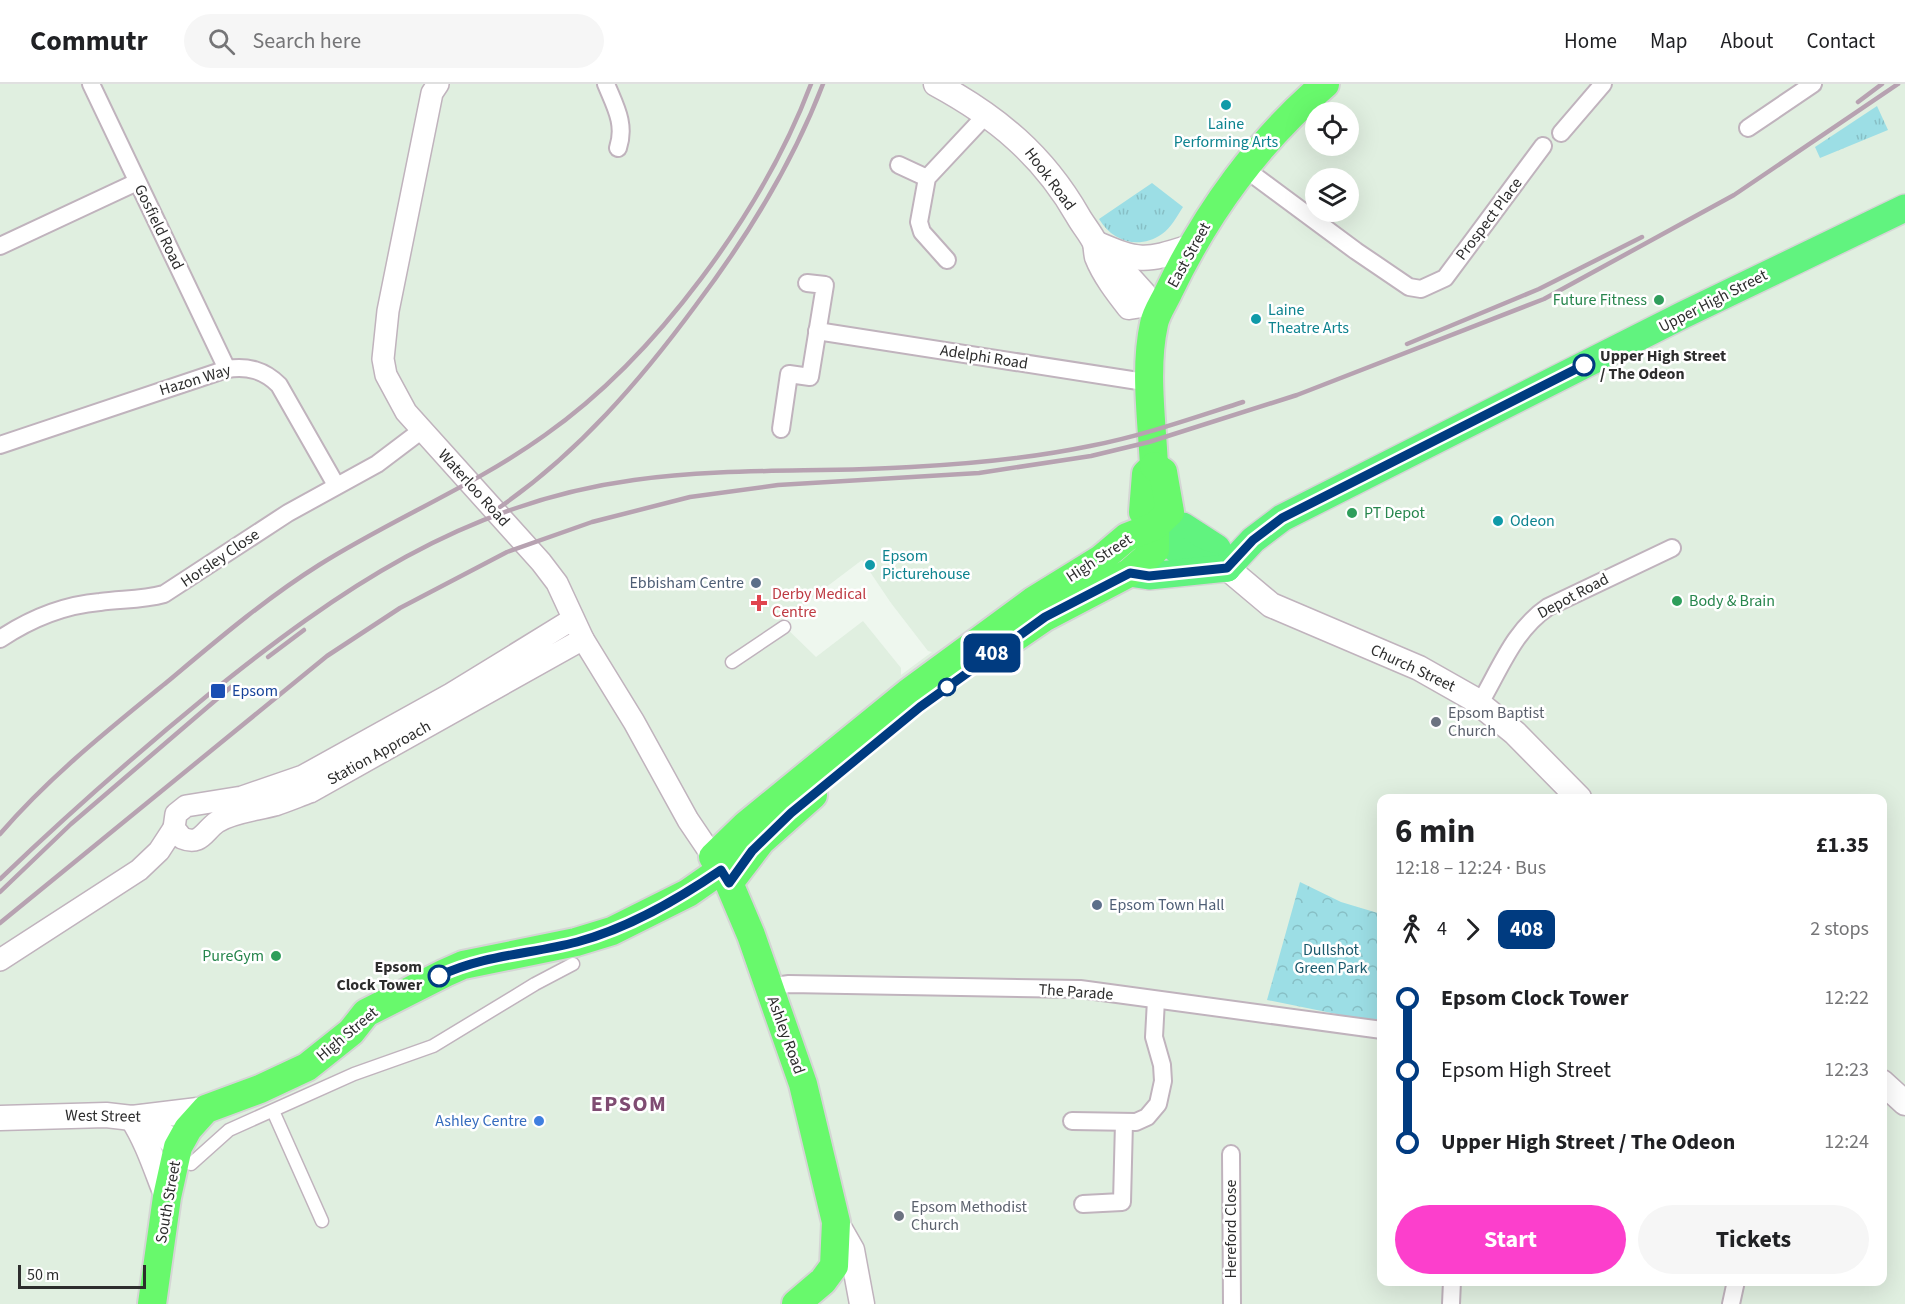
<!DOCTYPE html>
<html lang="en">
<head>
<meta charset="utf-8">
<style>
  :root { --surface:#fff; --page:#f6f6f6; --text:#202124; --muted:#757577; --line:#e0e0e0; --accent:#fc3fcc }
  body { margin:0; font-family:"Source Sans 3",sans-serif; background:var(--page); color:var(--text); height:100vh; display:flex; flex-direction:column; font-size:22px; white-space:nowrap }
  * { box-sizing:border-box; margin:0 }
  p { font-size:20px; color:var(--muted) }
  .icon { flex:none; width:33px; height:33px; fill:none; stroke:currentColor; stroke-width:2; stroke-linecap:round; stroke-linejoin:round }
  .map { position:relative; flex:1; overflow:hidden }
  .drawer { position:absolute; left:1377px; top:710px; width:510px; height:492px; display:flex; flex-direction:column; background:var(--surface); border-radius:12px; box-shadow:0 6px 24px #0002 }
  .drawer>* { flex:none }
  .badge { padding:0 12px; border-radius:9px; font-size:21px; line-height:39px }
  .buttons { position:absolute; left:1305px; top:18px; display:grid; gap:12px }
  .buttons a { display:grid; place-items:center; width:54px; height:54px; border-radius:50%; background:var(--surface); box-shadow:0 6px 24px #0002; font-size:30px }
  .scale { position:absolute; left:18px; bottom:15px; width:128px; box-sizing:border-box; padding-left:6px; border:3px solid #2d2d2d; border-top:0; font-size:16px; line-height:21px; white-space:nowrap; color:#2d2d2d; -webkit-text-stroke:4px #fff; paint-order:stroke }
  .map>.badge { position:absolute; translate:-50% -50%; box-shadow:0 0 0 3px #fff }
  .legs { display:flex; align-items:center; gap:9px; height:66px; padding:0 18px; font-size:20px }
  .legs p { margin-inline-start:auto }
  .headline { display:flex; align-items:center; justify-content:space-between; height:102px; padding:0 18px }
  h1 { font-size:33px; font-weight:700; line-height:45px }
  .button { display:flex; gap:12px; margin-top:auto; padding:12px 18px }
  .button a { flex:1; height:69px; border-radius:36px; background:var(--accent); color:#fff; font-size:24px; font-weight:700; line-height:69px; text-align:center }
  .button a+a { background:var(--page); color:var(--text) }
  ul { padding:0 18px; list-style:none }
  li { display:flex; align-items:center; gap:21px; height:72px; font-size:22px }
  li i { display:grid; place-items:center; width:9px; height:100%; margin:0 8px; background:currentColor }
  li i::after { content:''; width:15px; height:15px; margin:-8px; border:4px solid; border-radius:50%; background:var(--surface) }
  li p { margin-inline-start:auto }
  li:first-child i { background:linear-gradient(#0000 50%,currentColor 0) }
  li:last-child i { background:linear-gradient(currentColor 50%,#0000 0) }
  header { display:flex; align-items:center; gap:36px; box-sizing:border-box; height:84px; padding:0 30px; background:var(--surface); border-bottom:2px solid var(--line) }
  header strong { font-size:28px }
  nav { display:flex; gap:33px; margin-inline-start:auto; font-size:21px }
  .search { width:420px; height:54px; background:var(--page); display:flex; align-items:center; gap:15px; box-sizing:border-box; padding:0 21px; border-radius:33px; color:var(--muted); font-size:22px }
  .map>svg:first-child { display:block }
</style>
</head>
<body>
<header>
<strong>Commutr</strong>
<div class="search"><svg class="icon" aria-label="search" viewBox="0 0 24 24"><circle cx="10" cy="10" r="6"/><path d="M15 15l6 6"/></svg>Search here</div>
<nav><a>Home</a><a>Map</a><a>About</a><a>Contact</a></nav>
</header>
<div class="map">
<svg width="1905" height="1220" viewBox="0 0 1905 1220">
  <defs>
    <pattern id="grass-tufts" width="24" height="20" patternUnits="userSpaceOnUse" patternTransform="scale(1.5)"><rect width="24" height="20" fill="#9cdee5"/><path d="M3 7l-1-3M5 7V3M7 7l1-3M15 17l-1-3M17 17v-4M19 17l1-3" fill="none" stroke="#87bfc5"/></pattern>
    <pattern id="park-crowns" width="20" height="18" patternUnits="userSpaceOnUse" patternTransform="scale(1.5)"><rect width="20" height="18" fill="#9cdee5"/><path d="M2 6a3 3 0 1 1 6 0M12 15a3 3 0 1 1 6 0" fill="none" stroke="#87bfc5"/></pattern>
  </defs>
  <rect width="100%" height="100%" fill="#e0efe0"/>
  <g fill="url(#grass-tufts)">
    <path d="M1877,22L1888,46L1820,74L1815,63Z"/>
    <path d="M1152,99L1183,123C1177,132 1171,144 1162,150C1139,166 1113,158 1099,135Z"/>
  </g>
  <path fill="url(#park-crowns)" d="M1300,798L1341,818L1381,830V939L1267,916Z"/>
  <path fill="#eef7ee" d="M862,476L891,519L928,567L932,568L901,591V584L863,537L816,573L780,538Z"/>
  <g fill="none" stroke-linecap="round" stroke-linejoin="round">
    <g stroke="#c0b3bd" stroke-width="15">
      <g id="pedestrian">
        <path d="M732,578L784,543"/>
        <path d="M273,1027L322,1137"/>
        <path d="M191,1080L229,1046L354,990L433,962L535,900L573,880"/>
      </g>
    </g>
    <g stroke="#c0b3bd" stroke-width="20">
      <g id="minor">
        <path d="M91,0L227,285"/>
        <path d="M606,0C615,22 626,40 618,64"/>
        <path d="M1748,44L1813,0"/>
        <path d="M1561,49L1603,0"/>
        <path d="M899,81L927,94"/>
        <path d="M1244,84L1356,167L1409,203L1421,205L1445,194L1543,62"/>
        <path d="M0,162L137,98"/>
        <path d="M947,176L922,148L919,138L927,94L986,31"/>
        <path d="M817,247L1151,299"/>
        <path d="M781,345L789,290L810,293L825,201L807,199"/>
        <path d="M0,361L227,285C248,282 264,286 279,301L336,401"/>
        <path d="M0,555C30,535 64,521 100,518C122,515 142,516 164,510L288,429L377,380L422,346"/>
        <path d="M1480,619C1500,585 1514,546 1548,523L1672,464"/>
        <path d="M768,903L789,900L1080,905L1382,946"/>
        <path d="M1072,1037L1136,1038L1147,1033L1158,1020L1163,997L1162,981L1154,953L1156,916"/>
        <path d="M1231,1070L1232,1220"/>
        <path d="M1083,1120L1122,1118L1124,1038"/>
        <path d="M1451,1220L1452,1197"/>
        <path d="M1731,1220L1736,1197"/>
      </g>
    </g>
    <g stroke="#c0b3bd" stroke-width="24">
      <g id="tertiary">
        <path d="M438,0L432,9L388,227L383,275L386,291L406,328L541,478L557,499L583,555L634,638L688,736L713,773"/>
        <path d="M573,535L451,610L303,692L242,713L186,722L176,730L174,744L182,754C201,762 204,747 217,738C233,728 257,726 275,721C287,717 299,712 310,708L583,555"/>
        <path d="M0,876L139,786L159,767L174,744"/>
      </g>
    </g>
    <g stroke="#c0b3bd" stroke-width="27">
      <g id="secondary">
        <path d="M936,0C997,33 1043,71 1078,132C1083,141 1091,150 1095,159C1096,164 1096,169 1097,173C1104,191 1118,209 1129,223L1142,221"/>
        <path d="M1095,159C1139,178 1144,178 1190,163"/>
        <path d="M1106,168L1144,210L1142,221"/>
        <path d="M1227,484L1271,521L1419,584L1472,614L1515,649L1579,714"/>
        <path d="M1882,998L1905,1019"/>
        <path d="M143,1033L178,1063"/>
        <path d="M0,1034L106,1031L132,1034L206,1025"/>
        <path d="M132,1034C148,1059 156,1086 167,1113"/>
        <path d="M836,1138L852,1166L862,1220"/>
      </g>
    </g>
    <g stroke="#d5d5d5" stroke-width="30">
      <g id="primary">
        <path d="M1155,442H1183L1217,464L1227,484"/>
        <path d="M1155,442C1171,464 1189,479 1216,483"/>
        <path d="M1227,484L1253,456L1282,434L1683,231L1905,124"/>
        <path d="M1129,489L1149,492L1227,484"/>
      </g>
    </g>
    <g stroke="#d5d5d5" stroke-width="32">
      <g id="trunk">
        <path d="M1155,442L1143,428L1146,390L1154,382C1152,337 1144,285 1154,240C1156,229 1164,218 1169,207C1206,129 1259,56 1325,0"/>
        <path d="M1010,557L1045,533L1129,489L1155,466V442"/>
        <path d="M729,799L761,757L813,711"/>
        <path d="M152,1220L167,1113L178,1063L188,1045L206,1025L260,1005L307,983L351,948L366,929L445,889L463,881L576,858L612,847L688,809L721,786"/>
        <path d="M796,1220L823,1197L834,1182L836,1138L803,1000L751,851L729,799L713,773L746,741L908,609L1033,517L1101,475L1127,453L1155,442L1170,428L1163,388L1154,382"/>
      </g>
    </g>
    <use href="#pedestrian" stroke="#fff" stroke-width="12"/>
    <use href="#minor" stroke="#fff" stroke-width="16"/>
    <use href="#tertiary" stroke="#fff" stroke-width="21"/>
    <use href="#secondary" stroke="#fff" stroke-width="24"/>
    <use href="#primary" stroke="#61f37f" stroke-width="27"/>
    <use href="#trunk" stroke="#68f96c" stroke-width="28"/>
    <g stroke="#b7a2b1" stroke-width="4.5">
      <path d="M1858,18L1882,0"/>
      <path d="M1407,260L1539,205L1642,153"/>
      <path d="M500,423C578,369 640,297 696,221C748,152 792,81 823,0"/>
      <path d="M268,573L304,546"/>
      <path d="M0,750C49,693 108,646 167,598C216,557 265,515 319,481C392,435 474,402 545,351C656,273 763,127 811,0"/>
      <path d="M0,795C67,731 136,670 208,611C338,506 464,419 634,396C726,383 819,389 911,383C971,380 1032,374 1090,362C1142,352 1193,334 1243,318"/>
      <path d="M0,808L71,740L231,603"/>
      <path d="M0,839L327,572L400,524L507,468L592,438L690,413L778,401L979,389L1091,372L1149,358L1297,311L1544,215L1734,111L1898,0"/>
    </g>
  </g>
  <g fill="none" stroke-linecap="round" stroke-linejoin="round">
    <g stroke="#fff" stroke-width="14">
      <path id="line-1" d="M439,892C483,871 531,870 577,858C629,844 677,816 721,786L729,799L752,767L791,729L920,623L1045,533L1130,489L1149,492L1227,484L1253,456L1282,434L1584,281"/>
    </g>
    <use href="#line-1" stroke="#003b80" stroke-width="9"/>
  </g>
  <g fill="#0f9aa8" stroke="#fff" stroke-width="2">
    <circle cx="1226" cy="21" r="6"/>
    <circle cx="1256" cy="235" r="6"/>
    <circle cx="1498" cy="437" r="6"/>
    <circle cx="870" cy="481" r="6"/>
  </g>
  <g fill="#2e9e5b" stroke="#fff" stroke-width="2">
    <circle cx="1659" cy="216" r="6"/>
    <circle cx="1352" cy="429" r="6"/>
    <circle cx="1677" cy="517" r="6"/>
    <circle cx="276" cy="872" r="6"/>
  </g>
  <g fill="#fff" stroke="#003b80" stroke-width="3">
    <circle cx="1584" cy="281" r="10"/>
    <circle cx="947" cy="603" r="8"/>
    <circle cx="439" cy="892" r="10"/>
  </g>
  <g fill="#5c6f8a" stroke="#fff" stroke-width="2">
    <circle cx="756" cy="499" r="6"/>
    <circle cx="1097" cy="821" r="6"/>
  </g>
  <path fill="#e0444e" stroke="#fff" stroke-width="2" d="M756 510h6v6h6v6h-6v6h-6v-6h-6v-6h6z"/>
  <rect fill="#1a4fb4" stroke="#fff" stroke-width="2" x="210" y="599" width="16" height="16" rx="3"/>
  <g fill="#6b7280" stroke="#fff" stroke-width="2">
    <circle cx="1436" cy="638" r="6"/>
    <circle cx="899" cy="1132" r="6"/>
  </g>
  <circle fill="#3f7fe0" stroke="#fff" stroke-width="2" cx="539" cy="1037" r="6"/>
  <g text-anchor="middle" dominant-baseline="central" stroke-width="5" stroke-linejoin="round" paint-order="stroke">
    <g font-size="16" fill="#0d838f" stroke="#fff" text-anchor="start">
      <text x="1226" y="40" text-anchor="middle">Laine<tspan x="1226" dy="18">Performing Arts</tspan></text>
      <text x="1268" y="226">Laine<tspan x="1268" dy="18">Theatre Arts</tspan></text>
      <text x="1510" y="437">Odeon</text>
      <text x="882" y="472">Epsom<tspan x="882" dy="18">Picturehouse</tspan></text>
    </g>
    <g font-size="16" fill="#2d2d2d" stroke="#fff">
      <text transform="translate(1050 95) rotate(53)">Hook Road</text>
      <text transform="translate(1489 135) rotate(-53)">Prospect Place</text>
      <text transform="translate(159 143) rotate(64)">Gosfield Road</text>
      <text transform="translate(1189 171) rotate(-61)">East Street</text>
      <text transform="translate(1713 217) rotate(-27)">Upper High Street</text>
      <text transform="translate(984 273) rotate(9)">Adelphi Road</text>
      <text transform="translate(195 296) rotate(-17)">Hazon Way</text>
      <text transform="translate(474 404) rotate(48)">Waterloo Road</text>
      <text transform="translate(220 474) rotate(-34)">Horsley Close</text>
      <text transform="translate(1099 474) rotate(-33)">High Street</text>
      <text transform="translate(1573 512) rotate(-28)">Depot Road</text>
      <text transform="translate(1413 584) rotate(25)">Church Street</text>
      <text transform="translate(379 669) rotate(-29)">Station Approach</text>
      <text transform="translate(1076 908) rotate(4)">The Parade</text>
      <text transform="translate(347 950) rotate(-40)">High Street</text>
      <text transform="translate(786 951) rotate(70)">Ashley Road</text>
      <text transform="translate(103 1032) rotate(1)">West Street</text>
      <text transform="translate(168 1118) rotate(-80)">South Street</text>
      <text transform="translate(1231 1145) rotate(-90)">Hereford Close</text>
    </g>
    <g font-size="16" fill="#27864d" stroke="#fff" text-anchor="end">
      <text x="1647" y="216">Future Fitness</text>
      <text x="1364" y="429" text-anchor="start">PT Depot</text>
      <text x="1689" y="517" text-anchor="start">Body &amp; Brain</text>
      <text x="264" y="872">PureGym</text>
    </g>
    <g font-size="16" font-weight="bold" fill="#2d2d2d" stroke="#fff" text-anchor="start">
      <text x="1600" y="272">Upper High Street<tspan x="1600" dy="18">/ The Odeon</tspan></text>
      <text x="422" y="883" text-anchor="end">Epsom<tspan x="422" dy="18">Clock Tower</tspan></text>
    </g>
    <g font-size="16" fill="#4e5e75" stroke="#fff" text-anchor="end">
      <text x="744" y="499">Ebbisham Centre</text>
      <text x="1109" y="821" text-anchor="start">Epsom Town Hall</text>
    </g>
    <g font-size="16" fill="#be3a42" stroke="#fff" text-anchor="start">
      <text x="772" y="510">Derby Medical<tspan x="772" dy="18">Centre</tspan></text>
    </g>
    <g font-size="16" fill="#164399" stroke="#fff" text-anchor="start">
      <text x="232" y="607">Epsom</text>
    </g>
    <g font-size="16" fill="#5b616d" stroke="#fff" text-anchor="start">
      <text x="1448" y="629">Epsom Baptist<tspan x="1448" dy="18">Church</tspan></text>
      <text x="911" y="1123">Epsom Methodist<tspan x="911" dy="18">Church</tspan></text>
    </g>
    <g font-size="16" fill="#1a5a6d" stroke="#fff">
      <text x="1331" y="866">Dullshot<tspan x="1331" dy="18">Green Park</tspan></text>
    </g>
    <g font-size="16" fill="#366cbe" stroke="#fff" text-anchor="end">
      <text x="527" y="1037">Ashley Centre</text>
    </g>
    <g font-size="22" font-weight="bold" letter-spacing="1.5" fill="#7f4c72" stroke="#fff">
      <text x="629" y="1020">EPSOM</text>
    </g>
  </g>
</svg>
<div class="buttons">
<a><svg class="icon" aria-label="locate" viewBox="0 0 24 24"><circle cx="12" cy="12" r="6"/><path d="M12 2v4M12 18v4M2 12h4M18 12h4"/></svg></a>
<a><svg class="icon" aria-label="layers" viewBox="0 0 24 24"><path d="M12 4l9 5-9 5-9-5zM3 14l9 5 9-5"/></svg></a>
</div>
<div class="scale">50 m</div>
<b class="badge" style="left:992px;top:569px;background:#003b80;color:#fff">408</b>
<section class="drawer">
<div class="headline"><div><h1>6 min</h1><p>12:18 – 12:24 · Bus</p></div><b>£1.35</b></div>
<div class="legs"><svg class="icon" aria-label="walk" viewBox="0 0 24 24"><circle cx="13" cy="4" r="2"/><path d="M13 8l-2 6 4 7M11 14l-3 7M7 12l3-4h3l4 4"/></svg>4<svg class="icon" aria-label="forward" viewBox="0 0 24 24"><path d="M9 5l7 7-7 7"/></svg><b class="badge" style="background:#003b80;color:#fff">408</b><p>2 stops</p></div>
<ul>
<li><i style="color:#003b80"></i><b>Epsom Clock Tower</b><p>12:22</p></li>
<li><i style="color:#003b80"></i><span>Epsom High Street</span><p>12:23</p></li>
<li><i style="color:#003b80"></i><b>Upper High Street / The Odeon</b><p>12:24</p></li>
</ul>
<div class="button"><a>Start</a><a>Tickets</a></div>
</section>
</div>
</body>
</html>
